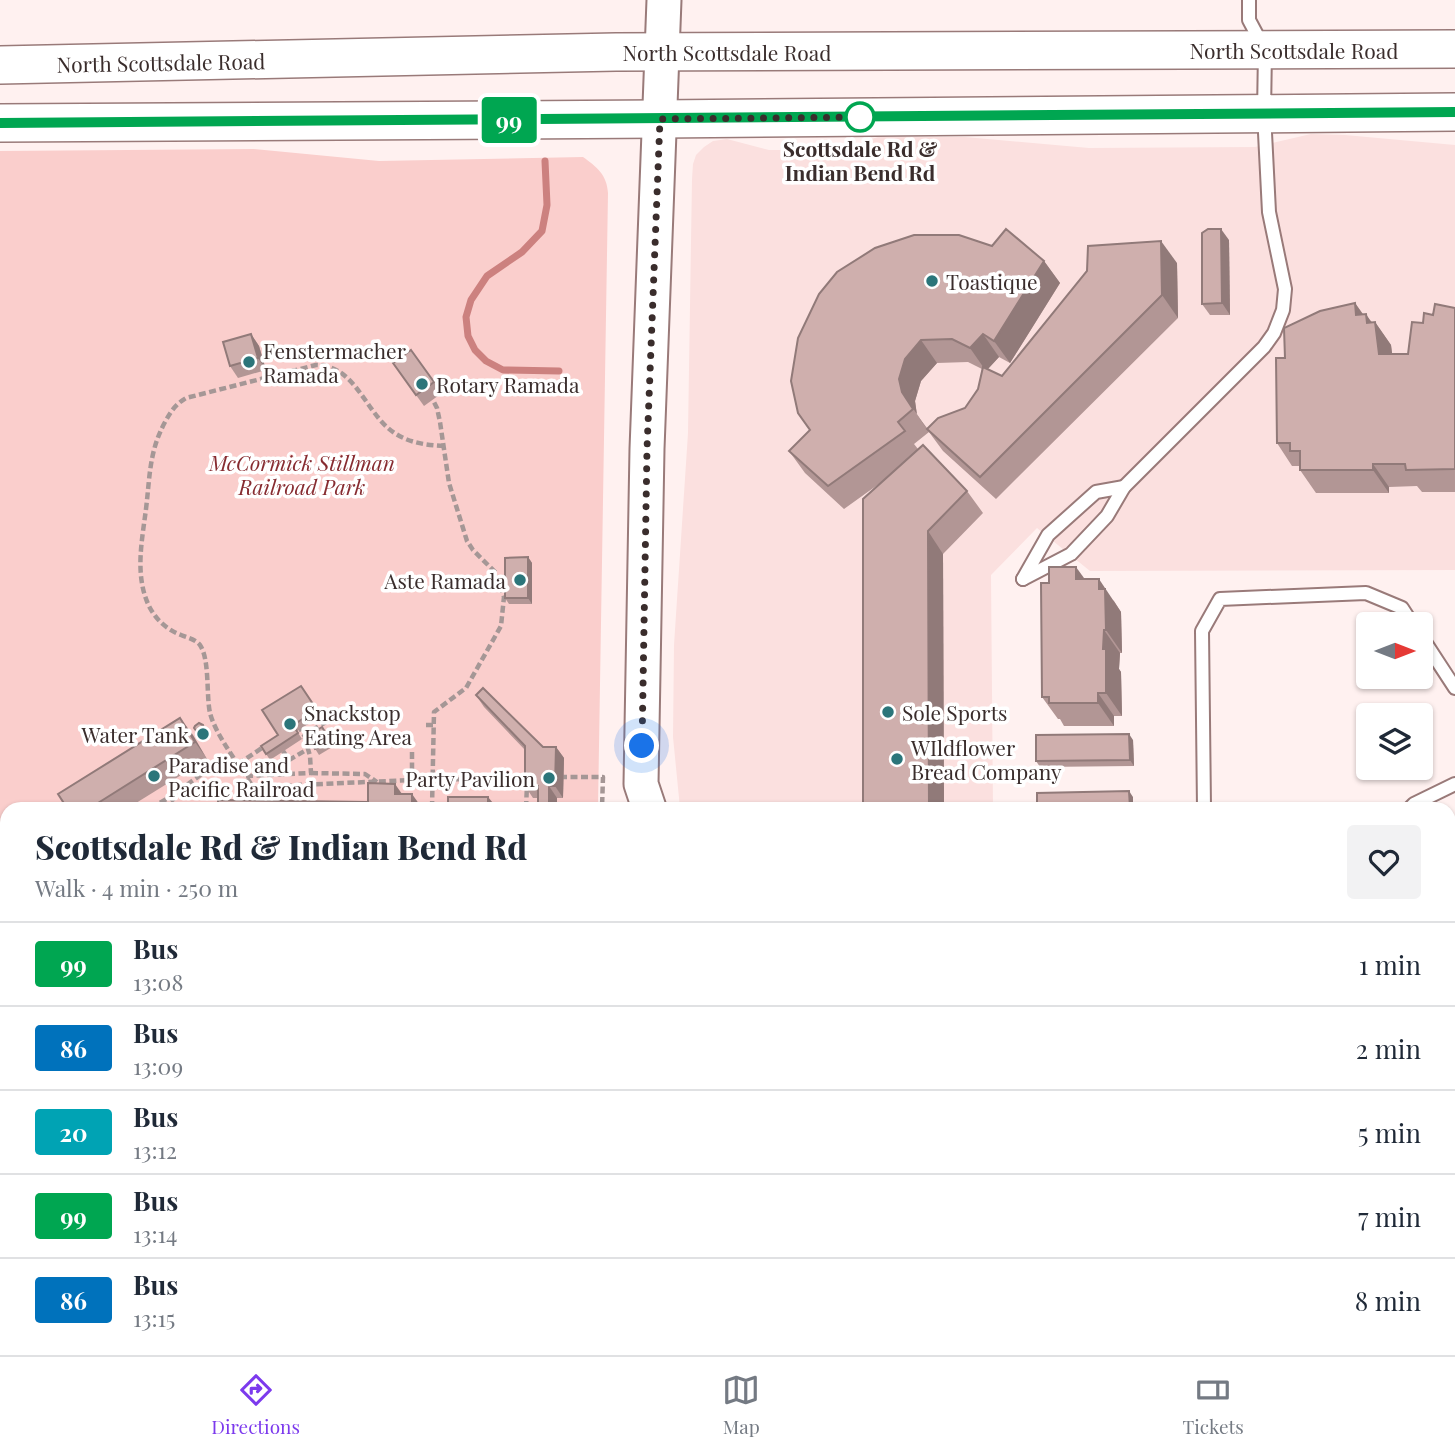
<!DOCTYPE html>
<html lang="en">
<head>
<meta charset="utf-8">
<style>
  :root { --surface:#fff; --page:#f2f2f3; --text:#1f2937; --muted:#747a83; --line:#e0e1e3; --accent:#7c3aed }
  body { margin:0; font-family:"Playfair Display",serif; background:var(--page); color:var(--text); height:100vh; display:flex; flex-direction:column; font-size:26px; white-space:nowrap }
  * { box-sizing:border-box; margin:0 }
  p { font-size:23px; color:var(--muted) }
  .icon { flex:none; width:38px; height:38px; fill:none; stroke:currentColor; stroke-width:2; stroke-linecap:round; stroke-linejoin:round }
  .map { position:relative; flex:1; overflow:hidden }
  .details { position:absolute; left:0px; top:802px; width:1456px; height:555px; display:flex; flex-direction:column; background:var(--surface); border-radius:21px 21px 0 0; box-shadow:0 2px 5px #0004 }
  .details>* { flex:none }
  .badge { padding:0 14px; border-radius:5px; font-size:24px; line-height:46px }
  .needle { width:46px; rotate:90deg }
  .tools { position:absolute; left:1356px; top:612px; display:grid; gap:14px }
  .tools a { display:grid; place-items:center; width:77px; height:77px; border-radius:7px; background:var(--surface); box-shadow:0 2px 5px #0004; font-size:35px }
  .you { position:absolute; width:35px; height:35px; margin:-18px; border:5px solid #fff; border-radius:50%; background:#1a73e8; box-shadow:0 0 0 10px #1a73e833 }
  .map>.badge { position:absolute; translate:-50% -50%; box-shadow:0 0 0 4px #fff }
  .round { display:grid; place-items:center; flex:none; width:74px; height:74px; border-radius:7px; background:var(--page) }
  .headline { display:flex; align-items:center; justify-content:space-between; height:119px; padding:0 35px }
  h1 { font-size:33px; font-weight:800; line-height:52px }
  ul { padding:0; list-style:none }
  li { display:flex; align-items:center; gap:21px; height:84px; padding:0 35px; border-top:2px solid var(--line) }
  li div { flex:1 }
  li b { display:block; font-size:26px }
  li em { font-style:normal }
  li .badge { min-width:77px; font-weight:700; text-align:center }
  .tab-bar { display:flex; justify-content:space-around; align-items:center; height:98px; border-top:2px solid var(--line); background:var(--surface); font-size:19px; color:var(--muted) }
  .tab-bar a { display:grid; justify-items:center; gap:4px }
  .tab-bar .on { color:var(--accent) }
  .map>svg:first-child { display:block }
</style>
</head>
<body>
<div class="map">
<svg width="1455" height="1355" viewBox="0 0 1455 1355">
  <rect width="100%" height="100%" fill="#fff1f0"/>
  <g fill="#fbe0df">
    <path d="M1311,134L1345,135L1455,145V570L1090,571L1037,528L991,575L993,808H680L673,737L674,645L688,433L692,179L693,164L696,155L704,147L713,141L727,139L769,150H836L878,137H965L1089,148L1255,147Z"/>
    <path d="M665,1349H996V1355H666Z"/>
  </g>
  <path fill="#facecc" d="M254,149L379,161L583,157C597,167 607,175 608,193L598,808H7V1349H580V1355H0V151Z"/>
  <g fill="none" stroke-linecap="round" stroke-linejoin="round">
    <path stroke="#cc817f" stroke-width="7" d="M545,161L547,205L542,231L522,252L487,276L471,300L466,317L468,336L475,350L486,361L503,370L559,371"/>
    <g stroke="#997a79" stroke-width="16">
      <g id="lane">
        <path d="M1023,579L1071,554L1107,516L1124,487L1264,347L1274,333L1283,310L1285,289L1269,212L1264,113L1265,50L1249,20V0"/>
        <path d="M1023,579L1048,535L1096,492L1124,487"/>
        <path d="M1421,636L1455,688"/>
        <path d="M1204,808L1202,631L1220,599L1366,593L1402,608L1413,625"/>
        <path d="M1410,808L1414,804L1455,784"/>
        <path d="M1449,1244L1455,1247"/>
        <path d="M1295,1349L1301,1355"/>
        <path d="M522,1355V1349"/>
      </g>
    </g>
    <g stroke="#997a79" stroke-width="37">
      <g id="secondary">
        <path d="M649,808L641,784L647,449L664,0"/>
        <path d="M630,1355V1349"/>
      </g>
    </g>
    <g stroke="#997a79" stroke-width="40">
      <g id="primary">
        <path d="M0,65L616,52L1455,49"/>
        <path d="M0,123L660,119L1455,112"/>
      </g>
    </g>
    <g stroke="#a59796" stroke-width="4.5" stroke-dasharray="7 3.5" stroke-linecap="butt">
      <path d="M444,446C423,445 404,442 388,428C364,407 353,365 316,365L186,398C176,404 171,411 165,422C149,452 150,476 146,509C142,541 134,577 150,608C157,621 168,630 181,635C188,638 195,639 200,645C210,660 206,695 210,713C215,734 241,768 253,787L412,780L530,778"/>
      <path d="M298,725L304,735L326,722"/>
      <path d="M426,725H434"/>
      <path d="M283,751L289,760L308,749"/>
      <path d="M238,764L265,746"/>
      <path d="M311,773L365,774L377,782"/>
      <path d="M246,776L311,773L310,756L304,735"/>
      <path d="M560,777H603L602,808"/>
      <path d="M412,780V752"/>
      <path d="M170,797L231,753"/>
      <path d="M151,808L170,797L179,808"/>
      <path d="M432,808L434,712L466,688L501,626L504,597L496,573L473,550L467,541L449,483L440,422L437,408L433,400"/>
      <path d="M526,808L527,785"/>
      <path d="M0,847L7,850"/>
      <path d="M0,940L7,938"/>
      <path d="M0,957L7,964"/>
      <path d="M0,1007L7,1004"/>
      <path d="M0,1075L7,1068"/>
      <path d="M0,1332H7"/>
      <path d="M37,1349V1355"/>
      <path d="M678,1355V1349"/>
    </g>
    <use href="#lane" stroke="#fff" stroke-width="12"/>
    <use href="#secondary" stroke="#fff" stroke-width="33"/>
    <use href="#primary" stroke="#fff" stroke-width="37"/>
  </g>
  <g fill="#b29695" fill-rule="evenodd">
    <path d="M1229,240L1230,315H1210L1202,304Z"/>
    <path d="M992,246L1044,261L1060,283L1010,363L999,357L988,369L1002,376L1177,263L1178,318L996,499L943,451L929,432L914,444L918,449L967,491L983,513L943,554L944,808H863L883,481L844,509L805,473L789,451ZM968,362L982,369L978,389L965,408L927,428L917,415L915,401L921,381L937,363Z"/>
    <path d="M1355,303L1363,314L1372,322H1375L1391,345L1392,354H1408L1423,323L1433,315L1455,308V492H1422L1417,486L1389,487V493H1316L1300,470V466H1292L1277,443L1285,358Z"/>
    <path d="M251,334L259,346L266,370L238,378L230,366Z"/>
    <path d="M411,350L442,393L424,406L393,363Z"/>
    <path d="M528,557L532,563V604H509L505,598Z"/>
    <path d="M1085,579L1114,601L1121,612L1122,653H1120L1119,669L1121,672L1122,716H1114V726H1064L1060,719H1058L1042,697L1049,583Z"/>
    <path d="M301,686L321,716L297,731L302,739L270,760L261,746L278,735Z"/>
    <path d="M476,695L543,747H556L564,758L563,798H557V808H538V798H533L525,786V750L484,707Z"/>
    <path d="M180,718L207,759L128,808H67Z"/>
    <path d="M194,728L208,731V736L204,739L202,738Z"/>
    <path d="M326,733L334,746L319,755L307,736Z"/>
    <path d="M1133,740L1134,766L1040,767L1036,761Z"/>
    <path d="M7,888V935L0,937V890Z"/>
    <path d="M7,1135V1167L0,1174V1141Z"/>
    <path d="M0,1204L7,1211V1307L5,1305L0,1310Z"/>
    <path d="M1069,1349H1186L1184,1355H1080L1071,1352Z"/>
  </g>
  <g fill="#917a79">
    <path d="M1221,229L1229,240L1230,315L1222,303Z"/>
    <path d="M1161,241L1177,263L1178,318L1162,295Z"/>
    <path d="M1044,261L1060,283L1010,363L994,341Z"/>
    <path d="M1355,303L1366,319V314L1376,329L1375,322L1391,345L1395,376L1379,354L1356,315Z"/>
    <path d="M251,334L259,346L266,370L258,358Z"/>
    <path d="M983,334L999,357L986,371L970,348Z"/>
    <path d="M921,340L937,363L921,381L915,401L917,415L929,432L902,392L899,379L905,359Z"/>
    <path d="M1373,464L1389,487V493L1373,470Z"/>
    <path d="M928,531L943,554L944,808H929Z"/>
    <path d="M528,557L532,563V604L528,598Z"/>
    <path d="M1076,567L1092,589L1076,579Z"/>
    <path d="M1099,579L1121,612L1122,653L1106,630L1099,589Z"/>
    <path d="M1104,630L1120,653L1119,669L1121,672L1122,716L1106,693L1103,649Z"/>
    <path d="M1098,693L1114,716V726L1098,703Z"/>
    <path d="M180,718L193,735L207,759L195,742Z"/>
    <path d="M203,725L208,731V736L204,730Z"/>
    <path d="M1129,734L1133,740L1134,766L1130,760Z"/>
    <path d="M556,747L564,758L563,798L555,786Z"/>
    <path d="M395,784L407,801L395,794Z"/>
    <path d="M549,786L557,798V808H549Z"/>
    <path d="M1129,791L1133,797V808H1130Z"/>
    <path d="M412,794L422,808H412Z"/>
    <path d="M488,797L493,803V808H488Z"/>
    <path d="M1097,1349H1100L1104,1355H1101Z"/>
    <path d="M1164,1349H1186L1184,1355H1165L1163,1352Z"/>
  </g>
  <g fill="#cfafad" stroke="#917a79" stroke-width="2">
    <path d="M1006,229L1044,261L994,341L983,334L970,348L952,339L921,340L905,359L899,379L902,392L913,409L898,422L905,431L828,486L789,451L810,430L798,413L791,381L798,338L819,294L837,272L875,248L914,235H959L992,246Z"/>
    <path d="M1208,229H1221L1222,303L1202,304V233Z"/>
    <path d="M1161,241L1162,295L980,477L927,429L938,418L965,408L978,389L983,367L1002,376L1087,271L1088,246Z"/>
    <path d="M1355,303L1356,315L1366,314L1367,323L1375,322L1379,354H1408L1412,322L1423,323L1424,313L1433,315L1435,304L1455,308V469L1406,470L1405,464H1373V470H1300V451H1290V443H1277L1276,358H1285L1284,328L1320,311Z"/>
    <path d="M251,334L258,358L230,366L223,342Z"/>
    <path d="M411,350L434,382L416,395L393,363Z"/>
    <path d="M923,445L967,491L928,531L929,808H863V499Z"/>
    <path d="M528,557V598H505V558Z"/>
    <path d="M1049,567H1076V579H1099V589H1105L1106,630H1104L1103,649H1106V693H1098V703H1049V697H1042L1041,583H1049Z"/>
    <path d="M301,686L317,710L293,725L298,733L266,754L261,746L278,735L262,710Z"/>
    <path d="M483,688L543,747H556L555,786H549V808H538V786H525V746L476,695Z"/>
    <path d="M180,718L195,742L98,803L101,808H67L58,794Z"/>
    <path d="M199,723L203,725L204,730L200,733L197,732L194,728L195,726Z"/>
    <path d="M322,727L330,740L315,749L307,736Z"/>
    <path d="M1129,734L1130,760L1036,761V735Z"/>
    <path d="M368,783L395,784V794H412V808H218V800L368,802Z"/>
    <path d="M1129,791L1130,808H1037V793Z"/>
    <rect x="448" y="797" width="40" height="11"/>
    <path d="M7,888V921L0,923V890Z"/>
    <path d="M7,1135V1148L0,1154V1141Z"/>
    <path d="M0,1204L7,1211V1291L2,1296L0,1294Z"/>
    <path d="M1127,1349H1164L1163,1352L1153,1349L1151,1355H1144Z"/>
  </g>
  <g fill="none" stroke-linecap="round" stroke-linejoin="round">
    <g stroke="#fff" stroke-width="16">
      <path id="line" d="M0,123L1455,112"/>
    </g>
    <use href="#line" stroke="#00a651" stroke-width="10"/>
    <path stroke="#3a2d2c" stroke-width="7" stroke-dasharray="0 12.6" d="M642,746L647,449L660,119L872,117H860"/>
  </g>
  <circle fill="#fff" stroke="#00a651" stroke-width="3.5" cx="860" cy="117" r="14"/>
  <g fill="#2b757a" stroke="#fff" stroke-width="2.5">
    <circle cx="932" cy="281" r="7"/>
    <circle cx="249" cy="362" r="7"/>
    <circle cx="422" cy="384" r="7"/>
    <circle cx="520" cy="580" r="7"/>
    <circle cx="888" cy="712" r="7"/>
    <circle cx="290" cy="724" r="7"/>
    <circle cx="203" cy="734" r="7"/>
    <circle cx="897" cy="759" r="7"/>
    <circle cx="154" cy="776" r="7"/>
    <circle cx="549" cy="778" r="7"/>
  </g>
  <g text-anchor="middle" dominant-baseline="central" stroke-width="7" stroke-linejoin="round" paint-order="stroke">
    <g font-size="21" fill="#3a2d2c" stroke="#fff">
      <text x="1294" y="50">North Scottsdale Road</text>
      <text x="727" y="52">North Scottsdale Road</text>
      <text transform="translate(161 62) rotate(-1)">North Scottsdale Road</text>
    </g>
    <g font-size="21" font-weight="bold" fill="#3a2d2c" stroke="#fff">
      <text x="860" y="148">Scottsdale Rd &amp;<tspan x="860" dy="24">Indian Bend Rd</tspan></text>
    </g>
    <g font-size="21" fill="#3a2d2c" stroke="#fff" text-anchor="start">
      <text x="946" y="281">Toastique</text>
      <text x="263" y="350">Fenstermacher<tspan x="263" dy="24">Ramada</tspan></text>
      <text x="436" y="384">Rotary Ramada</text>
      <text x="506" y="580" text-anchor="end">Aste Ramada</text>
      <text x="304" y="712">Snackstop<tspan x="304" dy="24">Eating Area</tspan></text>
      <text x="902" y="712">Sole Sports</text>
      <text x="189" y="734" text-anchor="end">Water Tank</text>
      <text x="911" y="747">WIldflower<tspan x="911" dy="24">Bread Company</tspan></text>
      <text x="168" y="764">Paradise and<tspan x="168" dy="24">Pacific Railroad</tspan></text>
      <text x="535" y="778" text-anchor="end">Party Pavilion</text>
    </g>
    <g font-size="21" font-style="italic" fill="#872c31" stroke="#fff">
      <text x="302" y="462">McCormick Stillman<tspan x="302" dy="24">Railroad Park</tspan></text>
    </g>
  </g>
</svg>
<div class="tools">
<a><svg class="needle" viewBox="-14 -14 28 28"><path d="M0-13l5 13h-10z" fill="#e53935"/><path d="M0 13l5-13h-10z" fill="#747a83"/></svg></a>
<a><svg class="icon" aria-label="layers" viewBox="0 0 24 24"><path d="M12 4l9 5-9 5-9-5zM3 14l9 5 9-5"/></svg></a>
</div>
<div class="you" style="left:642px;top:746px"></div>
<b class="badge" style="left:509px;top:120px;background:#00a651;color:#fff">99</b>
<section class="details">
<div class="headline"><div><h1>Scottsdale Rd &amp; Indian Bend Rd</h1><p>Walk · 4 min · 250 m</p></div><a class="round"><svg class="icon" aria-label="heart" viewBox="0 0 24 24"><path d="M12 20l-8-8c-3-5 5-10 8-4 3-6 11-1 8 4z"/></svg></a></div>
<ul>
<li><span class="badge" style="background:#00a651;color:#fff">99</span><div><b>Bus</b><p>13:08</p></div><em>1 min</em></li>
<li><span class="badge" style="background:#0072bc;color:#fff">86</span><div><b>Bus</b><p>13:09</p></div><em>2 min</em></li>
<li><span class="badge" style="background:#00a3b4;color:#fff">20</span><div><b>Bus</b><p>13:12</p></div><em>5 min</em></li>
<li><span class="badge" style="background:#00a651;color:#fff">99</span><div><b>Bus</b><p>13:14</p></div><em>7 min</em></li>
<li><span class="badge" style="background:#0072bc;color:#fff">86</span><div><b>Bus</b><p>13:15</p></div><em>8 min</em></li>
</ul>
</section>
</div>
<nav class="tab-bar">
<a class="on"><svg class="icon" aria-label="directions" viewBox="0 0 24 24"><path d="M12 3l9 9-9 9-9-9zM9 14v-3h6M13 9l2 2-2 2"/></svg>Directions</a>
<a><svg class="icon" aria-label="map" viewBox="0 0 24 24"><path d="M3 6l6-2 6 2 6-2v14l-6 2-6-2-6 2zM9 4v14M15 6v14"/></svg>Map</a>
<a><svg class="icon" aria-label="tickets" viewBox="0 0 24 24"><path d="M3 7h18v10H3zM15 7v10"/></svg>Tickets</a>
</nav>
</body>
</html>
